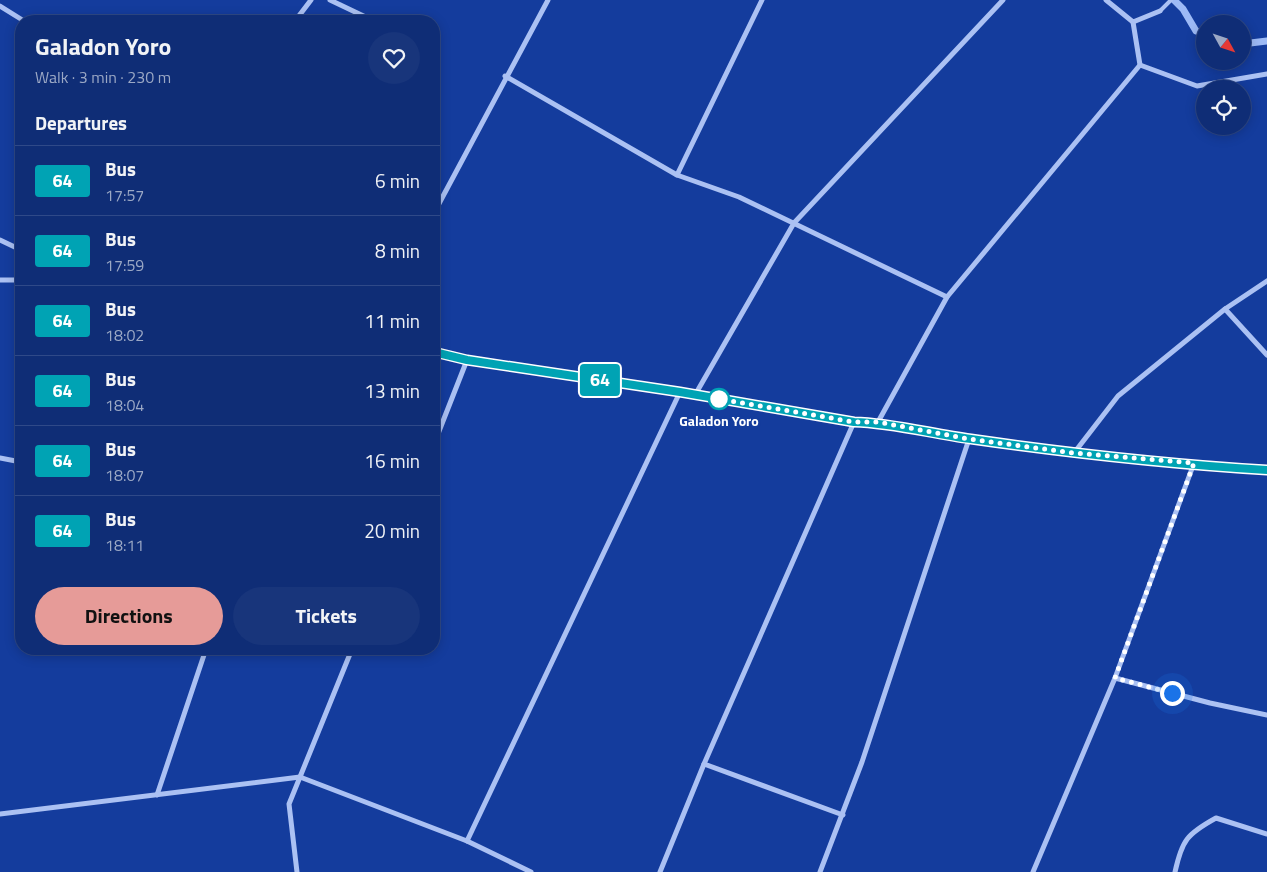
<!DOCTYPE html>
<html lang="en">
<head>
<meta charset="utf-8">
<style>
  :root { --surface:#0f2d76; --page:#18357b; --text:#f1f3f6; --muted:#9ba8c5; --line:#2f4988; --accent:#e69b98 }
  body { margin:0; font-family:"Titillium Web",sans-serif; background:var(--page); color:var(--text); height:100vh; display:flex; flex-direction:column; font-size:19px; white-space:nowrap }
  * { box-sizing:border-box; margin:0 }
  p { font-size:16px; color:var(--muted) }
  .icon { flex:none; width:28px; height:28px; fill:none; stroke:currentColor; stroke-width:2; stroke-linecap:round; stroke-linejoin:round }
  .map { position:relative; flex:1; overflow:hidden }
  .panel { position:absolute; left:15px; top:15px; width:425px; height:640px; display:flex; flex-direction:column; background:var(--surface); border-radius:20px; box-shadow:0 2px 12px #0003,0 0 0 1px var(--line) }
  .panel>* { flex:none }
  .badge { padding:0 10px; border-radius:4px; font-size:18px; line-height:32px }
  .needle { width:32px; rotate:130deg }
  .buttons { position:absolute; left:1196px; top:15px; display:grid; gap:10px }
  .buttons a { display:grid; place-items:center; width:55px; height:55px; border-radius:50%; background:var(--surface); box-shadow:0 2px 12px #0003,0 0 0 1px var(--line); font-size:25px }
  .you { position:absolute; width:25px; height:25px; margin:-12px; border:4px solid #fff; border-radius:50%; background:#1a73e8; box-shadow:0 0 0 8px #1a73e833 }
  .map>.badge { position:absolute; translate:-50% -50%; box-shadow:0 0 0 2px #fff }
  h2 { padding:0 20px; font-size:19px; line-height:45px }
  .round { display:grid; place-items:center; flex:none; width:52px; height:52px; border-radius:26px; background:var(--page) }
  .summary { display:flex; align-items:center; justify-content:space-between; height:85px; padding:0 20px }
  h1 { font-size:24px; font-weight:700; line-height:38px }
  .button { display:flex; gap:10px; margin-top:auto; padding:10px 20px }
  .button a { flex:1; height:58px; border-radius:30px; background:var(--accent); color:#111; font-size:20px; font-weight:700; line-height:58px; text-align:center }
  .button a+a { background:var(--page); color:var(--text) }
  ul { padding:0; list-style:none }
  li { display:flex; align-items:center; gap:15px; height:70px; padding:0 20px; border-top:1px solid var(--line) }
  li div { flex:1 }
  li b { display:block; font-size:19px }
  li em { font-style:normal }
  li .badge { min-width:55px; font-weight:700; text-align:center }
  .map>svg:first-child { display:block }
</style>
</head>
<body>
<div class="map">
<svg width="1267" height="872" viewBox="0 0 1267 872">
  <rect width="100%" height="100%" fill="#143c9d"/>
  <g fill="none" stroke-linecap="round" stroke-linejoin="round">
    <g stroke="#9dbaf6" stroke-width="7">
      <path d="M1174,0L1183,9L1196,31L1205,34"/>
      <path d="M1242,44L1267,41"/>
    </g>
    <path stroke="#abc1f3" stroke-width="4" d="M1160,11L1171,0"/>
    <g stroke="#abc1f3" stroke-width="5">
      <path d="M330,0L374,21"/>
      <path d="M1106,0L1133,22L1160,11"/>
      <path d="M0,6L24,21"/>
      <path d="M295,21L311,0"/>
      <path d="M1140,65L1197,86L1267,74"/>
      <path d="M505,76L677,175L739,197L947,297"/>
      <path d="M677,175L762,0"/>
      <path d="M434,213L548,0"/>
      <path d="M0,240L21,250"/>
      <path d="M0,280H21"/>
      <path d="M1225,309L1267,355"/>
      <path d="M434,352L467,360L680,392L854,422H878L969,439L1074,453L1267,470"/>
      <path d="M695,395L794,223L1003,0"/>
      <path d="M878,422L947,297L1140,65L1133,22"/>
      <path d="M434,444L467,360"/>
      <path d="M1074,453L1118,396L1225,309L1267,281"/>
      <path d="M0,458L21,462"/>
      <path d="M1115,678L1194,463"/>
      <path d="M157,795L206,649"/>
      <path d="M0,814L300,777L467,841L531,872"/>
      <path d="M843,815L704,764L854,422"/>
      <path d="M467,841L680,392"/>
      <path d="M297,872L289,804L352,649"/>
      <path d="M660,872L704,764"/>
      <path d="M820,872L862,762L969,439"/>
      <path d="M1033,872L1115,678L1210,703L1267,715"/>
      <path d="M1175,872C1182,840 1187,834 1216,818L1267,834"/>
    </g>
  </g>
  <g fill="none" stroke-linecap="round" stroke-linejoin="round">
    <g stroke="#fff" stroke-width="11">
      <path id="line" d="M434,352L467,360L680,392L854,422C894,423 932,434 971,439C1069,453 1168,464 1267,470"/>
    </g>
    <use href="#line" stroke="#00a3b4" stroke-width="8"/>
    <path stroke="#fff" stroke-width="5" stroke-dasharray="0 9" d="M719,399L713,398L854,422H878L969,439L1074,453L1194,463L1115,678L1172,693"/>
  </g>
  <circle fill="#fff" stroke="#00a3b4" stroke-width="2.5" cx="719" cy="399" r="10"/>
  <g text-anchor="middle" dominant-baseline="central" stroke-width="4.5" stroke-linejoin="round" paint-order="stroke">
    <g font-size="14" font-weight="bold" fill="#fff" stroke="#143c9d">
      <text x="719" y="420">Galadon Yoro</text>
    </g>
  </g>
</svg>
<div class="buttons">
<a><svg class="needle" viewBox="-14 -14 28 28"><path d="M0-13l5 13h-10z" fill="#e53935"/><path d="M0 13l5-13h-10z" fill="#9ba8c5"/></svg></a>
<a><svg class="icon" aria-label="locate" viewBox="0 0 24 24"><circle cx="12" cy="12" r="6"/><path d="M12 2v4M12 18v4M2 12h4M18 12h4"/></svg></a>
</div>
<div class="you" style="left:1172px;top:693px"></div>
<b class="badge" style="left:600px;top:380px;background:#00a3b4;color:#fff">64</b>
<section class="panel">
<div class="summary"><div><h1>Galadon Yoro</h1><p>Walk · 3 min · 230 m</p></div><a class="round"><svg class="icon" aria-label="heart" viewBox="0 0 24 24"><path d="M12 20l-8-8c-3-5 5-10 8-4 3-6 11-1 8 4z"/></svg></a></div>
<h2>Departures</h2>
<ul>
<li><span class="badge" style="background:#00a3b4;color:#fff">64</span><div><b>Bus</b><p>17:57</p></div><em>6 min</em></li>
<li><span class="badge" style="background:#00a3b4;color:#fff">64</span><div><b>Bus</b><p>17:59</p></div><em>8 min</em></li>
<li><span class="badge" style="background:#00a3b4;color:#fff">64</span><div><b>Bus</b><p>18:02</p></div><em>11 min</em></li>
<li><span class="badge" style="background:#00a3b4;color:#fff">64</span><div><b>Bus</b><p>18:04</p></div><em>13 min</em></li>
<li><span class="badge" style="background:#00a3b4;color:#fff">64</span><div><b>Bus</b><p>18:07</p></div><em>16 min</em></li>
<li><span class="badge" style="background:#00a3b4;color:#fff">64</span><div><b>Bus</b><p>18:11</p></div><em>20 min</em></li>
</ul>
<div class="button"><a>Directions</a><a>Tickets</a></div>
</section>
</div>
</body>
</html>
